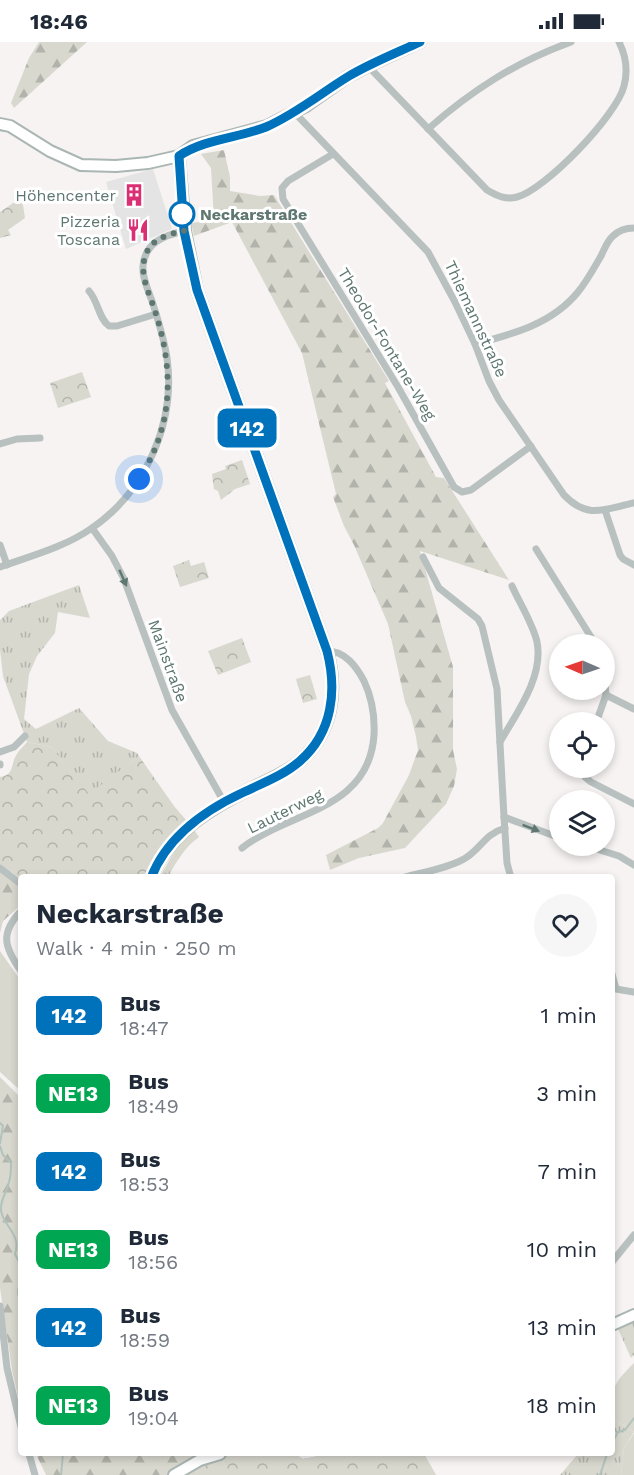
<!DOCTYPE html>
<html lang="en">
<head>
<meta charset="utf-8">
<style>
  :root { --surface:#fff; --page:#f6f6f7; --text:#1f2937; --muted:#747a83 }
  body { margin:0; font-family:"Work Sans",sans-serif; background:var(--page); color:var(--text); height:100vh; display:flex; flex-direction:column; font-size:22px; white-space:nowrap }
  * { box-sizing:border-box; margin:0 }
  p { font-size:20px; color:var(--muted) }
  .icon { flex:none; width:33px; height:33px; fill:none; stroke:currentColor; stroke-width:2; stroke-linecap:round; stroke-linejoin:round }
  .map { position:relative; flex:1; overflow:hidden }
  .drawer { position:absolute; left:18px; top:832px; width:597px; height:582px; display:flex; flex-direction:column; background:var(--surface); border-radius:6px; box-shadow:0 3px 9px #0003 }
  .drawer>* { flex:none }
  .badge { padding:0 12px; border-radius:9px; font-size:21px; line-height:39px }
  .needle { width:39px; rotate:272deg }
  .buttons { position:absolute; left:549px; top:592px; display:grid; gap:12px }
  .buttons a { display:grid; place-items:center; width:66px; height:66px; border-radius:50%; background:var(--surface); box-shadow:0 3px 9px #0003; font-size:30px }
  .you { position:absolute; width:30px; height:30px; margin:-15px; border:4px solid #fff; border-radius:50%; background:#1a73e8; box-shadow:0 0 0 9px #1a73e833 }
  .map>.badge { position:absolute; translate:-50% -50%; box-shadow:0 0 0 3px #fff }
  .round { display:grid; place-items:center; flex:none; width:63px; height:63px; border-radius:32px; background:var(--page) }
  .summary { display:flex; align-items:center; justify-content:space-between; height:102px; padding:0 18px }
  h1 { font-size:28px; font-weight:700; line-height:45px }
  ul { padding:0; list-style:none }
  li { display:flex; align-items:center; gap:18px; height:78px; padding:0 18px }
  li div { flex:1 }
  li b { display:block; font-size:22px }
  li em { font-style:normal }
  li .badge { min-width:66px; font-weight:700; text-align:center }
  .status { display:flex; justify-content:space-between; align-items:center; height:42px; padding:0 30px; background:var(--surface); direction:ltr }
  .status svg { height:16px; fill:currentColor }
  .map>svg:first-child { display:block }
</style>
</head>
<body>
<div class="status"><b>18:46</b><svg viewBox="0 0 49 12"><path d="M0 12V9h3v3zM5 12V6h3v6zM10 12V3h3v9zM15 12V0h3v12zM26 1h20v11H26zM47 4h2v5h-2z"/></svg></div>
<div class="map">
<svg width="634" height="1433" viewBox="0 0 634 1433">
  <defs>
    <pattern id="grass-tufts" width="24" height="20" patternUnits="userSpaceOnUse" patternTransform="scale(1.5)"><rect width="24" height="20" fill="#d8d8cf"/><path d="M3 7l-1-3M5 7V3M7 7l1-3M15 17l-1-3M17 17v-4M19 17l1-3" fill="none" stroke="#b2b4ac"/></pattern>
    <pattern id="forest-firs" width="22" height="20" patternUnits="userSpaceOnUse" patternTransform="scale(1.5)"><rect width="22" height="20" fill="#d8d8cf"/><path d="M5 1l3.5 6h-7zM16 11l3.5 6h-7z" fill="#b2b4ac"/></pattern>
    <pattern id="park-crowns" width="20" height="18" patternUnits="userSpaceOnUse" patternTransform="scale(1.5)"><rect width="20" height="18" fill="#d8d8cf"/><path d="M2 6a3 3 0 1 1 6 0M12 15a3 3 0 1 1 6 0" fill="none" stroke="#b2b4ac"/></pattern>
  </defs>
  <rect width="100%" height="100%" fill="#f6f3f2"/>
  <path fill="#e3e4e3" d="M153,127L172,187L126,207L106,140Z"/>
  <g fill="url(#grass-tufts)">
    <path d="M79,543L90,576L58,570L55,591L37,614L29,632L24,677L36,687L79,666L108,699L137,711L139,714L89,753L51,705L27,700L3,634L0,608V578L9,569Z"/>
    <path d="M194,788L199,795C185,805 176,820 168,835L159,836L180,800Z"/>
    <path d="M634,1280V1313L631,1316L618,1287Z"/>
    <path d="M612,1376L634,1390L624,1406L621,1433H560L578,1412H612Z"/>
  </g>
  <g fill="url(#forest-firs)">
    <path d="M39,0H87L14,66L11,61L29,16Z"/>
    <path d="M224,108L230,135V149L260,154L274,153L389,339L385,341L436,435L444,436L509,538L420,509L453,625V708L457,727L454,744L446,762L405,806L359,816L330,828L326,813L378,786L383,781L409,733L418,708L416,695L411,674L405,660L388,582L354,503L344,484L333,455L336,452L302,311L232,180L194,194L191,181L214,178L211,126L201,112Z"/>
    <path d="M0,829L21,845V863L3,879L0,891Z"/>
    <path d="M0,1035L21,1056V1369L12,1328L0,1246Z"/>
    <path d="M36,1412H295L303,1417L328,1412H424L436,1433H46Z"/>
  </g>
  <g fill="url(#park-crowns)">
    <path d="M19,157L23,163L25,176L8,188L11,193L0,196V170Z"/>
    <path d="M82,330L91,355L58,366L50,341Z"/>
    <path d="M242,418L250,442L235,447L221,458L218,449L214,447L212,432L226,427L225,424Z"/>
    <path d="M189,518L191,524L204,520L209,536L180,545L173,524Z"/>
    <path d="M242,596L251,620L218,633L208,609Z"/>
    <path d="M310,633L317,657L303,661L296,637Z"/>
    <path d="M27,700L51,705L89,752L139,714L174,764L186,778C168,795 155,813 143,835L21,836V837L0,822V735C15,733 10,722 17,712C19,708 24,704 27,700Z"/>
    <path d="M241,1412H295L303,1417L328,1412H424L436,1433H184L207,1423Z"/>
  </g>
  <g fill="#d8d8cf">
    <path d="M0,909L21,939V1049L0,1030Z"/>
    <path d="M634,1321V1390L612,1376C612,1346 611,1344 634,1321Z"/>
    <path d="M634,1391V1433H621L624,1406Z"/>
  </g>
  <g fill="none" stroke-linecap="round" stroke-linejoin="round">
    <g stroke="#b1c3bc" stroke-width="2">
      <path d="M0,1081L3,1084L0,1101"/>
      <path d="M0,1104L3,1113L11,1121C11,1127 11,1134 9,1140C7,1150 0,1158 1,1168C2,1183 22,1192 15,1212L21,1224"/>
      <path d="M21,1242C16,1248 18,1253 21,1260"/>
      <path d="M612,1401L618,1390L625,1388L634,1376"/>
      <path d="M61,1433L63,1412"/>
      <path d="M600,1433L607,1412"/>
    </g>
    <g stroke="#aab6b3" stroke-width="14">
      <g id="secondary">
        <path d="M0,82L10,84L50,109L81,123L116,124L148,121L179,114L193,104L267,84L306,64L347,35L368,24L420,0"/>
        <path d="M151,836C169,791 211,766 252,746C268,738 286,731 300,719C333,690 338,648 327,609L197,248L185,189L179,114"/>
        <path d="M612,1283L634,1273"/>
        <path d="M174,1433L200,1418L220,1412"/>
      </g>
    </g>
    <g stroke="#b8c1bf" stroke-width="7">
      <path d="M368,24L487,148C497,154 506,158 517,155C545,148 617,73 624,44C628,29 626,14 619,0"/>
      <path d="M294,70L428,210L455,260L475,302L489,339L499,358L564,453C588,478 605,467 634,461"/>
      <path d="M428,87C472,48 516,20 571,0"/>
      <path d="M333,112L288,139L282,146L283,157L398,345L454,445L462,450L471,448L531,404"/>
      <path d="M89,249C98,259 99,277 109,284H117L156,272"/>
      <path d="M475,302C513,292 552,282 578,250C587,239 594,226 601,214C604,208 607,199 613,194C619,188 626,186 634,186"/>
      <path d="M0,402L17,397L40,396"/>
      <path d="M605,468L620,513L623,517L634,523"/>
      <path d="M92,486L112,514L124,537L172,668L224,760"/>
      <path d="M0,503L7,523"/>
      <path d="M536,507L596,603"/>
      <path d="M423,515L439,546L478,577L482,584L497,647L504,775L507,821L511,836"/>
      <path d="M0,525C31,514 65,505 92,486C146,449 176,380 167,316C164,296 158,278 152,259C148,248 142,235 143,224C145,200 165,193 185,189"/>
      <path d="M606,653L634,667"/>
      <path d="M596,681L606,653L604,631"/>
      <path d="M500,700C516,672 544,635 537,600C533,582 520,562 512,544"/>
      <path d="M0,710L14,705L25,694"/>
      <path d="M0,722V723"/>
      <path d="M583,726L585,735L591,740L634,762"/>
      <path d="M504,775L560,796"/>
      <path d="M587,804L619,814L634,823"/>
      <path d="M242,806C289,769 369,769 374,693C375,673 372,656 364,639C356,624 345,609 327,609"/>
      <path d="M0,826L21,842"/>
      <path d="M402,836C419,831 454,825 467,815C482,805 485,792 505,786"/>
      <path d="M21,869C0,891 4,905 21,929"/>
      <path d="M612,932L616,947L634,950"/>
      <path d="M612,1220L634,1193"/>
      <path d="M0,1264L7,1326L21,1385"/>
      <path d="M29,1412L35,1433"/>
    </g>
    <use href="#secondary" stroke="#fff" stroke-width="10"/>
  </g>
  <defs><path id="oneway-solid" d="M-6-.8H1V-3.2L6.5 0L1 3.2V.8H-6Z" transform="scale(1.5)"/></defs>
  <g fill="#5e7771">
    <use href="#oneway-solid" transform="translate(123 536) rotate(66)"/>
    <use href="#oneway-solid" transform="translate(531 786) rotate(21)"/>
  </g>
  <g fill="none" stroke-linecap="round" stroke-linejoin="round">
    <g stroke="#fff" stroke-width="14">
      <path id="line" d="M151,836C167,794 205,768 244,750C263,741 284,733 300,719C333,690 337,648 327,609L197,248L184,189L179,114C204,97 238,96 266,85C296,72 321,51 349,34C371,21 396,11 420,0"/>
    </g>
    <use href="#line" stroke="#0072bc" stroke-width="9"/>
    <path stroke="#5e7771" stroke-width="6" stroke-dasharray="0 10.8" d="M139,437C174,383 174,328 155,269C150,253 139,233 145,215C150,197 168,192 184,189L182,172"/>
  </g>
  <defs>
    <g id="building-bare" transform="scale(1.8)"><path d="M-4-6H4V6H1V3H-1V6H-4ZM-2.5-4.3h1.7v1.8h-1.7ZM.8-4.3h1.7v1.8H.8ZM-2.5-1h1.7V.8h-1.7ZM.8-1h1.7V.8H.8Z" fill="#da2e75" stroke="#fff" stroke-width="2.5" paint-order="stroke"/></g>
    <g id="restaurant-bare" transform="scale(1.8)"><path d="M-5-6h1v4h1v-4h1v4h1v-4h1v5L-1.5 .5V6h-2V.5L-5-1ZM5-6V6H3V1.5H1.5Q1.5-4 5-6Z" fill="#da2e75" stroke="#fff" stroke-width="2.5" paint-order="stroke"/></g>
  </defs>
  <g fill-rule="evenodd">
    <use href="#building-bare" x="134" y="153"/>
    <use href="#restaurant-bare" x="138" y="188"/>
  </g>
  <circle fill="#fff" stroke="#0072bc" stroke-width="3" cx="182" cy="172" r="12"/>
  <g text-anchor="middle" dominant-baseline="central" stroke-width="6" stroke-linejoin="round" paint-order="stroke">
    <g font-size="16" fill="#5e7771" stroke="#fff" text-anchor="end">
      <text x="116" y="153">Höhencenter</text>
      <text x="120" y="179">Pizzeria<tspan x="120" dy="18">Toscana</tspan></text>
    </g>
    <g font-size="16" font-weight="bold" fill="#5e7771" stroke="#fff" text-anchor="start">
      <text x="200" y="172">Neckarstraße</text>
    </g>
    <g font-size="16" fill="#5e7771" stroke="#fff">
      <text transform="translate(476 277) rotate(65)">Thiemannstraße</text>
      <text transform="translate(387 302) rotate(59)">Theodor-Fontane-Weg</text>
      <text transform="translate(168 619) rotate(70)">Mainstraße</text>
      <text transform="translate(285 769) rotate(-26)">Lauterweg</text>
    </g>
  </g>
</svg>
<div class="buttons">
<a><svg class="needle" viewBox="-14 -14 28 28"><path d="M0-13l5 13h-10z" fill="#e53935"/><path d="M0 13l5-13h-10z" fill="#747a83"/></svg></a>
<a><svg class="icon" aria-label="locate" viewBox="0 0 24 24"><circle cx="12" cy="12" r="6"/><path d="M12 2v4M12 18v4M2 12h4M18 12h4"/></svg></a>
<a><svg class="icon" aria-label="layers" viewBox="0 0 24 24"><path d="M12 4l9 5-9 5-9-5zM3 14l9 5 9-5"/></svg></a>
</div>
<div class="you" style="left:139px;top:437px"></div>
<b class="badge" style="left:247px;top:386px;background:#0072bc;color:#fff">142</b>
<section class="drawer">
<div class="summary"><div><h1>Neckarstraße</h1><p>Walk · 4 min · 250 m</p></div><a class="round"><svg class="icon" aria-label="heart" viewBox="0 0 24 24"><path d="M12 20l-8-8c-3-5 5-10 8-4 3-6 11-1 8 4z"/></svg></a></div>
<ul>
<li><span class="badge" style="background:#0072bc;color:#fff">142</span><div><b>Bus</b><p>18:47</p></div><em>1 min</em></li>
<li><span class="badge" style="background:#00a651;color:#fff">NE13</span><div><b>Bus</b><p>18:49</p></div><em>3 min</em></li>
<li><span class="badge" style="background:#0072bc;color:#fff">142</span><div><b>Bus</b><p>18:53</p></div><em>7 min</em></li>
<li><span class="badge" style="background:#00a651;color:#fff">NE13</span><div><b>Bus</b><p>18:56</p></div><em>10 min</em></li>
<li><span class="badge" style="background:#0072bc;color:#fff">142</span><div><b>Bus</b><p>18:59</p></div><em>13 min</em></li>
<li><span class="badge" style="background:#00a651;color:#fff">NE13</span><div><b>Bus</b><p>19:04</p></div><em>18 min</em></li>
</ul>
</section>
</div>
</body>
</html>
